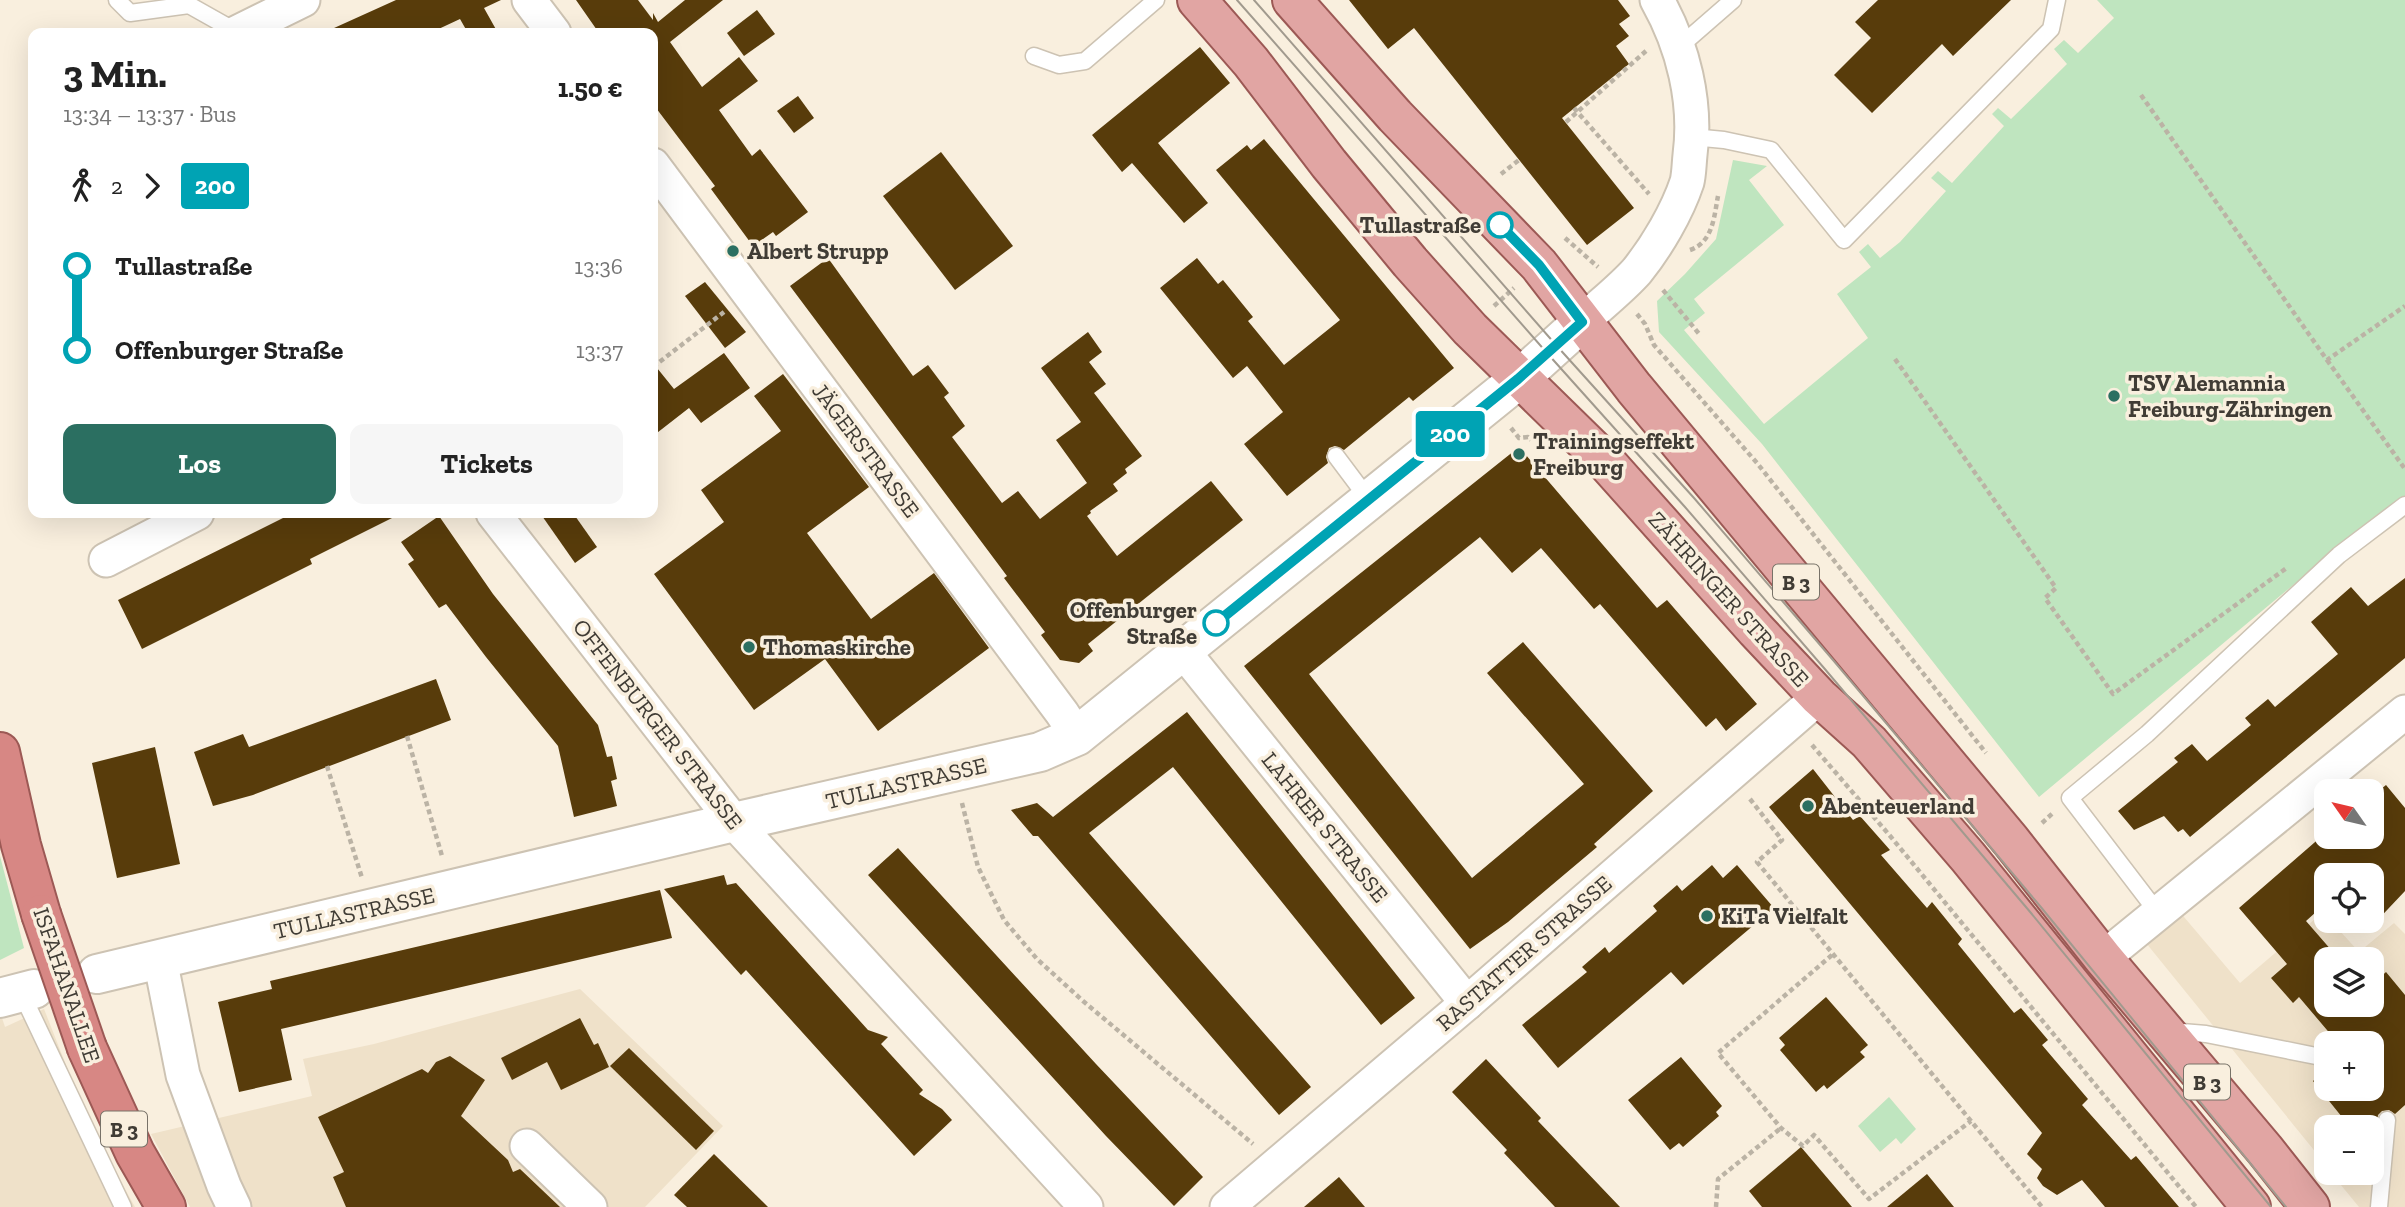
<!DOCTYPE html>
<html lang="de">
<head>
<meta charset="utf-8">
<style>
  :root { --surface:#fff; --page:#f6f6f6; --text:#222; --muted:#767676; --accent:#2b6f61 }
  body { margin:0; font-family:"Zilla Slab",serif; background:var(--page); color:var(--text); height:100vh; display:flex; flex-direction:column; font-size:26px; white-space:nowrap }
  * { box-sizing:border-box; margin:0 }
  p { font-size:23px; color:var(--muted) }
  .icon { flex:none; width:38px; height:38px; fill:none; stroke:currentColor; stroke-width:2; stroke-linecap:round; stroke-linejoin:round }
  .map { position:relative; flex:1; overflow:hidden }
  .side { position:absolute; left:28px; top:28px; width:630px; height:490px; display:flex; flex-direction:column; background:var(--surface); border-radius:14px; box-shadow:0 7px 28px #0002 }
  .side>* { flex:none }
  .badge { padding:0 14px; border-radius:5px; font-size:24px; line-height:46px }
  .needle { width:46px; rotate:304deg }
  .controls { position:absolute; left:2314px; top:779px; display:grid; gap:14px }
  .controls a { display:grid; place-items:center; width:70px; height:70px; border-radius:14px; background:var(--surface); box-shadow:0 7px 28px #0002; font-size:35px }
  .map>.badge { position:absolute; translate:-50% -50%; box-shadow:0 0 0 4px #fff }
  .legs { display:flex; align-items:center; gap:10px; height:77px; padding:0 35px; font-size:23px }
  .legs p { margin-inline-start:auto }
  .summary { display:flex; align-items:center; justify-content:space-between; height:119px; padding:0 35px }
  h1 { font-size:38px; font-weight:800; line-height:52px }
  .cta { display:flex; gap:14px; margin-top:auto; padding:14px 35px }
  .cta a { flex:1; height:80px; border-radius:14px; background:var(--accent); color:#fff; font-size:28px; font-weight:800; line-height:80px; text-align:center }
  .cta a+a { background:var(--page); color:var(--text) }
  ul { padding:0 35px; list-style:none }
  li { display:flex; align-items:center; gap:24px; height:84px; font-size:26px }
  li i { display:grid; place-items:center; width:10px; height:100%; margin:0 9px; background:currentColor }
  li i::after { content:''; width:18px; height:18px; margin:-9px; border:5px solid; border-radius:50%; background:var(--surface) }
  li p { margin-inline-start:auto }
  li:first-child i { background:linear-gradient(#0000 50%,currentColor 0) }
  li:last-child i { background:linear-gradient(currentColor 50%,#0000 0) }
  .map>svg:first-child { display:block }
</style>
</head>
<body>
<div class="map">
<svg width="2405" height="1207" viewBox="0 0 2405 1207">
  <rect width="100%" height="100%" fill="#f9efde"/>
  <g fill="#efe1c9" fill-rule="evenodd">
    <path d="M2162,891L2240,983L2323,912L2326,920L2331,921L2359,952L2394,923L2405,934V1207H2359L2331,1173L2371,1172V1127H2326V1165L2125,917ZM2326,959H2371V1004H2326ZM2326,1043H2371V1088H2326Z"/>
    <path d="M580,989L723,1126L645,1207H190L151,1134L312,1096L303,1059L374,1044Z"/>
    <path d="M44,1009L90,1126L135,1207H0V1012L5,1027Z"/>
  </g>
  <g fill="#bfe5bf">
    <path d="M2097,0H2405V499L2334,551L2039,797L1762,444L1659,332L1657,301L1685,274L1716,239L1733,160L1767,166L1749,180L1784,225L1694,299L1705,313L1684,330L1764,424L1868,338L1837,294L1871,267L1859,252L1868,244L1880,258L1900,242L1946,191L1931,178L1938,171L1952,183L2004,126L1992,114L1998,108L2011,119L2067,64L2054,49L2064,40L2078,53L2114,18Z"/>
    <path d="M0,856L24,948L0,960Z"/>
    <path d="M1889,1097L1916,1129L1901,1144L1896,1138L1880,1152L1858,1126Z"/>
  </g>
  <g fill="#583c0b">
    <path d="M396,0H501L484,8L498,33H468L460,19L430,33H323Z"/>
    <path d="M576,0H638L653,20V13L658,22L685,0H723L670,42L702,87L739,57L758,81L719,110L752,156L760,149L808,212L776,236L773,232L753,246L711,189L715,186L653,104V33H599Z"/>
    <path d="M1349,0H1618L1630,16L1619,24L1629,36L1616,46L1629,64L1562,118L1634,208L1587,245L1414,28L1388,49Z"/>
    <path d="M1878,0H2011L1953,56L1942,44L1872,113L1834,75L1871,38L1855,22Z"/>
    <path d="M757,10L775,34L744,56L727,33Z"/>
    <path d="M1200,47L1230,83L1158,143L1208,203L1184,223L1132,163L1122,172L1092,135Z"/>
    <path d="M798,96L814,118L794,133L777,111Z"/>
    <path d="M1264,139L1454,368L1413,401L1409,397L1344,450L1335,446L1329,448L1326,457L1328,463L1287,496L1244,444L1283,412L1247,366L1233,378L1160,288L1197,258L1218,284L1223,280L1253,317L1248,321L1284,365L1340,320L1216,170L1247,145L1251,150Z"/>
    <path d="M941,152L1013,246L955,290L883,196Z"/>
    <path d="M828,258L913,376L928,365L949,393L944,397L965,426L952,437L1002,503L1018,491L1040,519L1087,483L1056,440L1081,422L1041,368L1088,332L1102,352L1089,362L1106,384L1094,393L1142,456L1125,469L1127,473L1113,484L1118,491L1090,511L1091,513L1087,516L1117,556L1211,481L1243,520L1088,644L1093,651L1079,663L1060,660L1041,635L1045,632L1004,578L1007,576L790,286Z"/>
    <path d="M705,282L746,332L725,348L685,296Z"/>
    <path d="M724,353L750,388L701,423L689,408L653,436V363L674,389Z"/>
    <path d="M783,374L869,487L807,533L871,619L934,573L989,648L878,731L825,659L754,710L654,574L724,522L701,490L781,431L754,396Z"/>
    <path d="M1519,447L1657,608L1667,600L1757,704L1726,731L1716,718L1706,727L1600,604L1594,609L1541,548L1512,573L1480,537L1309,674L1472,878L1584,784L1487,673L1523,642L1653,791L1594,844L1597,847L1508,922L1470,949L1244,666Z"/>
    <path d="M293,513H402L310,559L312,564L142,649L118,600Z"/>
    <path d="M540,513H573L597,547L575,563Z"/>
    <path d="M439,516L493,594L598,725L607,757L612,756L617,779L611,781L617,806L574,817L558,746L486,657L446,604L439,608L408,564L414,560L401,542Z"/>
    <path d="M2405,578V658L2190,837L2183,829L2178,832L2164,816L2134,830L2118,811L2178,762L2174,758L2192,744L2207,761L2251,725L2245,718L2268,699L2275,707L2338,654L2311,622L2351,587L2368,606Z"/>
    <path d="M436,679L451,720L253,795L213,806L194,752L243,734L249,747Z"/>
    <path d="M1187,712L1415,998L1381,1025L1173,767L1089,833L1311,1087L1279,1115L1038,836H1033L1011,810L1037,803L1053,817Z"/>
    <path d="M155,747L180,864L117,878L92,763Z"/>
    <path d="M1813,769L1853,820L1860,816L1890,850L1881,855L1927,908L1932,902L1962,939L1958,944L2014,1013L2021,1008L2048,1040L2042,1045L2088,1099L2082,1105L2131,1160L2136,1156L2179,1207H2105L2082,1180L2057,1195L2043,1186L2037,1178L2042,1169L2027,1154L2042,1133L1769,807Z"/>
    <path d="M2386,785L2405,808V891L2371,927V864L2359,875H2326V903L2306,921L2339,959H2326V1004H2371V986L2386,972L2405,995V1105L2395,1114L2389,1110L2382,1111L2378,1115L2376,1127H2350L2313,1081L2326,1070V1088H2371V1043H2338L2299,997L2293,1003L2271,978L2287,964L2239,908L2322,836H2371V797Z"/>
    <path d="M898,848L1096,1064L1203,1177L1174,1206L1106,1136L868,875Z"/>
    <path d="M1712,865L1723,878L1737,865L1774,908L1683,985L1671,972L1558,1068L1522,1025L1587,972L1582,967L1605,947L1609,953L1657,911L1653,906L1677,885L1682,891Z"/>
    <path d="M724,875L727,885L736,883L868,1030L888,1037L881,1044L923,1090L919,1094L942,1109L952,1120L914,1156L746,970L741,975L664,889Z"/>
    <path d="M660,890L672,938L281,1029L292,1080L239,1092L218,1002L272,989L270,981Z"/>
    <path d="M1826,997L1868,1045L1860,1052L1865,1057L1827,1089L1824,1085L1816,1092L1780,1050L1785,1045L1779,1038Z"/>
    <path d="M580,1018L594,1045L598,1043L609,1067L561,1090L547,1062L512,1080L501,1058Z"/>
    <path d="M629,1048L714,1131L696,1150L610,1066Z"/>
    <path d="M450,1056L485,1080L461,1116L508,1160L513,1172L520,1169L560,1207H346L333,1177L344,1172L318,1117L422,1069L428,1073L436,1062Z"/>
    <path d="M1681,1057L1722,1106L1716,1112L1719,1116L1683,1147L1679,1143L1670,1150L1628,1100Z"/>
    <path d="M1486,1059L1541,1118L1538,1121L1620,1207H1555L1504,1153L1507,1150L1452,1092Z"/>
    <path d="M1801,1147L1852,1207H1762L1749,1191Z"/>
    <path d="M714,1154L768,1207H687L674,1195Z"/>
    <path d="M1927,1174L1954,1207H1887Z"/>
    <path d="M1339,1177L1365,1207H1304Z"/>
  </g>
  <g fill="none" stroke-linecap="round" stroke-linejoin="round">
    <g stroke="#cdc3b3" stroke-width="19">
      <g id="service">
        <path d="M117,0L130,13L189,5L237,32"/>
        <path d="M1679,47L1733,0"/>
        <path d="M1034,56L1059,65L1085,61L1156,0"/>
        <path d="M1692,137L1724,140L1771,150L1844,240L2051,29L2057,0"/>
        <path d="M1336,456L1369,500"/>
        <path d="M2158,913L2070,798L2147,734L2339,555L2405,505"/>
        <path d="M21,992L123,1207"/>
        <path d="M2170,1031L2206,1034L2326,1058"/>
        <path d="M2379,1207L2387,1120"/>
      </g>
    </g>
    <g stroke="#cdc3b3" stroke-width="37">
      <g id="minor">
        <path d="M529,0L554,33"/>
        <path d="M236,33L303,0"/>
        <path d="M653,165L1062,713L1077,736"/>
        <path d="M1582,322C1600,305 1621,289 1637,271C1657,246 1677,212 1687,182C1689,174 1689,164 1690,155C1697,102 1683,46 1657,0"/>
        <path d="M493,513L734,822L1086,1207"/>
        <path d="M106,560L197,513"/>
        <path d="M1183,651L1467,1003"/>
        <path d="M2103,958L2405,712"/>
        <path d="M160,959L183,1075L224,1186L234,1207"/>
        <path d="M527,1146L590,1207"/>
        <path d="M1227,1207L1467,1003L1819,697"/>
      </g>
    </g>
    <g stroke="#cdc3b3" stroke-width="42">
      <g id="tertiary">
        <path d="M97,974L734,822L1040,752L1077,736L1519,379L1582,322"/>
        <path d="M0,998L34,989"/>
      </g>
    </g>
    <g stroke="#9c5955" stroke-width="42">
      <g id="primary">
        <path d="M1197,0L1251,62L1329,164L1410,262L1470,329L1606,462L1756,630L1819,697L1869,742L1968,857L2251,1207"/>
        <path d="M1292,0L1395,116L1539,265L1634,388L2011,841L2103,958L2265,1150L2310,1207"/>
      </g>
    </g>
    <g stroke="#9c5955" stroke-width="42">
      <g id="trunk">
        <path d="M0,752L21,845L41,914"/>
        <path d="M87,1048L135,1153L166,1207"/>
      </g>
    </g>
    <g stroke="#bbb3a5" stroke-width="4.5" stroke-dasharray="5 3.5" stroke-linecap="butt">
      <path d="M2141,95L2327,360L2405,306"/>
      <path d="M1574,108L1649,194"/>
      <path d="M1566,122L1646,51"/>
      <path d="M1501,174L1519,160"/>
      <path d="M1565,238L1598,267"/>
      <path d="M1690,250C1713,242 1714,217 1718,196"/>
      <path d="M1663,290L1700,335"/>
      <path d="M1494,306L1514,288"/>
      <path d="M1637,314L1645,324L1654,345L1757,463L1986,753"/>
      <path d="M1895,359L2056,588L2045,598L2113,694L2288,567"/>
      <path d="M2327,360L2405,469"/>
      <path d="M653,367L724,312"/>
      <path d="M1511,428L1519,438L1528,437L1531,440"/>
      <path d="M407,736L442,856"/>
      <path d="M1812,745L1891,837L2196,1207"/>
      <path d="M327,766L362,878"/>
      <path d="M1750,799L1782,840L1757,862L2042,1207"/>
      <path d="M962,803L978,867L1004,920L1037,959L1083,1001L1253,1144"/>
      <path d="M2042,823L2054,812"/>
      <path d="M1832,955L1718,1053L1781,1128L1803,1146L1814,1135L1869,1199L1971,1121"/>
      <path d="M1716,1207L1718,1179L1781,1128"/>
    </g>
    <use href="#service" stroke="#fff" stroke-width="16"/>
    <use href="#minor" stroke="#fff" stroke-width="33"/>
    <use href="#tertiary" stroke="#fff" stroke-width="38"/>
    <use href="#primary" stroke="#e1a5a3" stroke-width="38"/>
    <use href="#trunk" stroke="#d78784" stroke-width="38"/>
    <g stroke="#a19a8e" stroke-width="2">
      <path d="M1237,0L1547,353L1685,507L1824,668L2031,913L2271,1207"/>
      <path d="M1254,0L1556,345L1694,498L1833,660L2040,906L2286,1207"/>
    </g>
    <g stroke="#9c5955" stroke-width="42" stroke-linecap="butt">
      <path id="trunk-bridge" d="M41,914L87,1048"/>
    </g>
    <use href="#trunk-bridge" stroke="#d78784" stroke-width="38"/>
  </g>
  <g fill="none" stroke-linecap="round" stroke-linejoin="round">
    <g stroke="#fff" stroke-width="16">
      <path id="line-1" d="M1216,623L1518,379L1582,322L1539,265L1500,225"/>
    </g>
    <use href="#line-1" stroke="#00a3b4" stroke-width="10"/>
  </g>
  <g fill="#fff" stroke="#00a3b4" stroke-width="3.5">
    <circle cx="1500" cy="225" r="12"/>
    <circle cx="1216" cy="623" r="12"/>
  </g>
  <g fill="#2b6f61" stroke="#f9efde" stroke-width="2.5">
    <circle cx="733" cy="251" r="7"/>
    <circle cx="2114" cy="396" r="7"/>
    <circle cx="1519" cy="454" r="7"/>
    <circle cx="749" cy="647" r="7"/>
    <circle cx="1808" cy="806" r="7"/>
    <circle cx="1707" cy="916" r="7"/>
  </g>
  <g text-anchor="middle" dominant-baseline="central" stroke-width="7" stroke-linejoin="round" paint-order="stroke">
    <g fill="#f9efde" stroke="#787268" stroke-width="2">
      <rect x="1773" y="564.5" width="46" height="35" rx="5"/>
      <rect x="2184" y="1064.5" width="46" height="35" rx="5"/>
      <rect x="101" y="1111.5" width="46" height="35" rx="5"/>
    </g>
    <g font-size="21" font-weight="bold" fill="#403c35">
      <text x="1796" y="582">B 3</text>
      <text x="2207" y="1082">B 3</text>
      <text x="124" y="1129">B 3</text>
    </g>
    <g font-size="23" font-weight="bold" fill="#403c35" stroke="#f9efde" text-anchor="end">
      <text x="1481" y="225">Tullastraße</text>
      <text x="1197" y="610">Offenburger<tspan x="1197" dy="26">Straße</tspan></text>
    </g>
    <g font-size="23" font-weight="bold" fill="#403c35" stroke="#f9efde" text-anchor="start">
      <text x="747" y="251">Albert Strupp</text>
      <text x="2128" y="383">TSV Alemannia<tspan x="2128" dy="26">Freiburg-Zähringen</tspan></text>
      <text x="1533" y="441">Trainingseffekt<tspan x="1533" dy="26">Freiburg</tspan></text>
      <text x="763" y="647">Thomaskirche</text>
      <text x="1822" y="806">Abenteuerland</text>
      <text x="1721" y="916">KiTa Vielfalt</text>
    </g>
    <g font-size="23" fill="#403c35" stroke="#f9efde">
      <text transform="translate(866 450) rotate(53)">JÄGERSTRASSE</text>
      <text transform="translate(1729 599) rotate(48)">ZÄHRINGER STRASSE</text>
      <text transform="translate(658 724) rotate(52)">OFFENBURGER STRASSE</text>
      <text transform="translate(906 783) rotate(-13)">TULLASTRASSE</text>
      <text transform="translate(1325 827) rotate(51)">LAHRER STRASSE</text>
      <text transform="translate(354 913) rotate(-13)">TULLASTRASSE</text>
      <text transform="translate(1524 953) rotate(-41)">RASTATTER STRASSE</text>
      <text transform="translate(67 985) rotate(71)">ISFAHANALLEE</text>
    </g>
  </g>
</svg>
<div class="controls">
<a><svg class="needle" viewBox="-14 -14 28 28"><path d="M0-13l5 13h-10z" fill="#e53935"/><path d="M0 13l5-13h-10z" fill="#767676"/></svg></a>
<a><svg class="icon" aria-label="locate" viewBox="0 0 24 24"><circle cx="12" cy="12" r="6"/><path d="M12 2v4M12 18v4M2 12h4M18 12h4"/></svg></a>
<a><svg class="icon" aria-label="layers" viewBox="0 0 24 24"><path d="M12 4l9 5-9 5-9-5zM3 14l9 5 9-5"/></svg></a>
<a>+</a>
<a>−</a>
</div>
<b class="badge" style="left:1450px;top:434px;background:#00a3b4;color:#fff">200</b>
<section class="side">
<div class="summary"><div><h1>3 Min.</h1><p>13:34 – 13:37 · Bus</p></div><b>1.50 €</b></div>
<div class="legs"><svg class="icon" aria-label="walk" viewBox="0 0 24 24"><circle cx="13" cy="4" r="2"/><path d="M13 8l-2 6 4 7M11 14l-3 7M7 12l3-4h3l4 4"/></svg>2<svg class="icon" aria-label="forward" viewBox="0 0 24 24"><path d="M9 5l7 7-7 7"/></svg><b class="badge" style="background:#00a3b4;color:#fff">200</b></div>
<ul>
<li><i style="color:#00a3b4"></i><b>Tullastraße</b><p>13:36</p></li>
<li><i style="color:#00a3b4"></i><b>Offenburger Straße</b><p>13:37</p></li>
</ul>
<div class="cta"><a>Los</a><a>Tickets</a></div>
</section>
</div>
</body>
</html>
